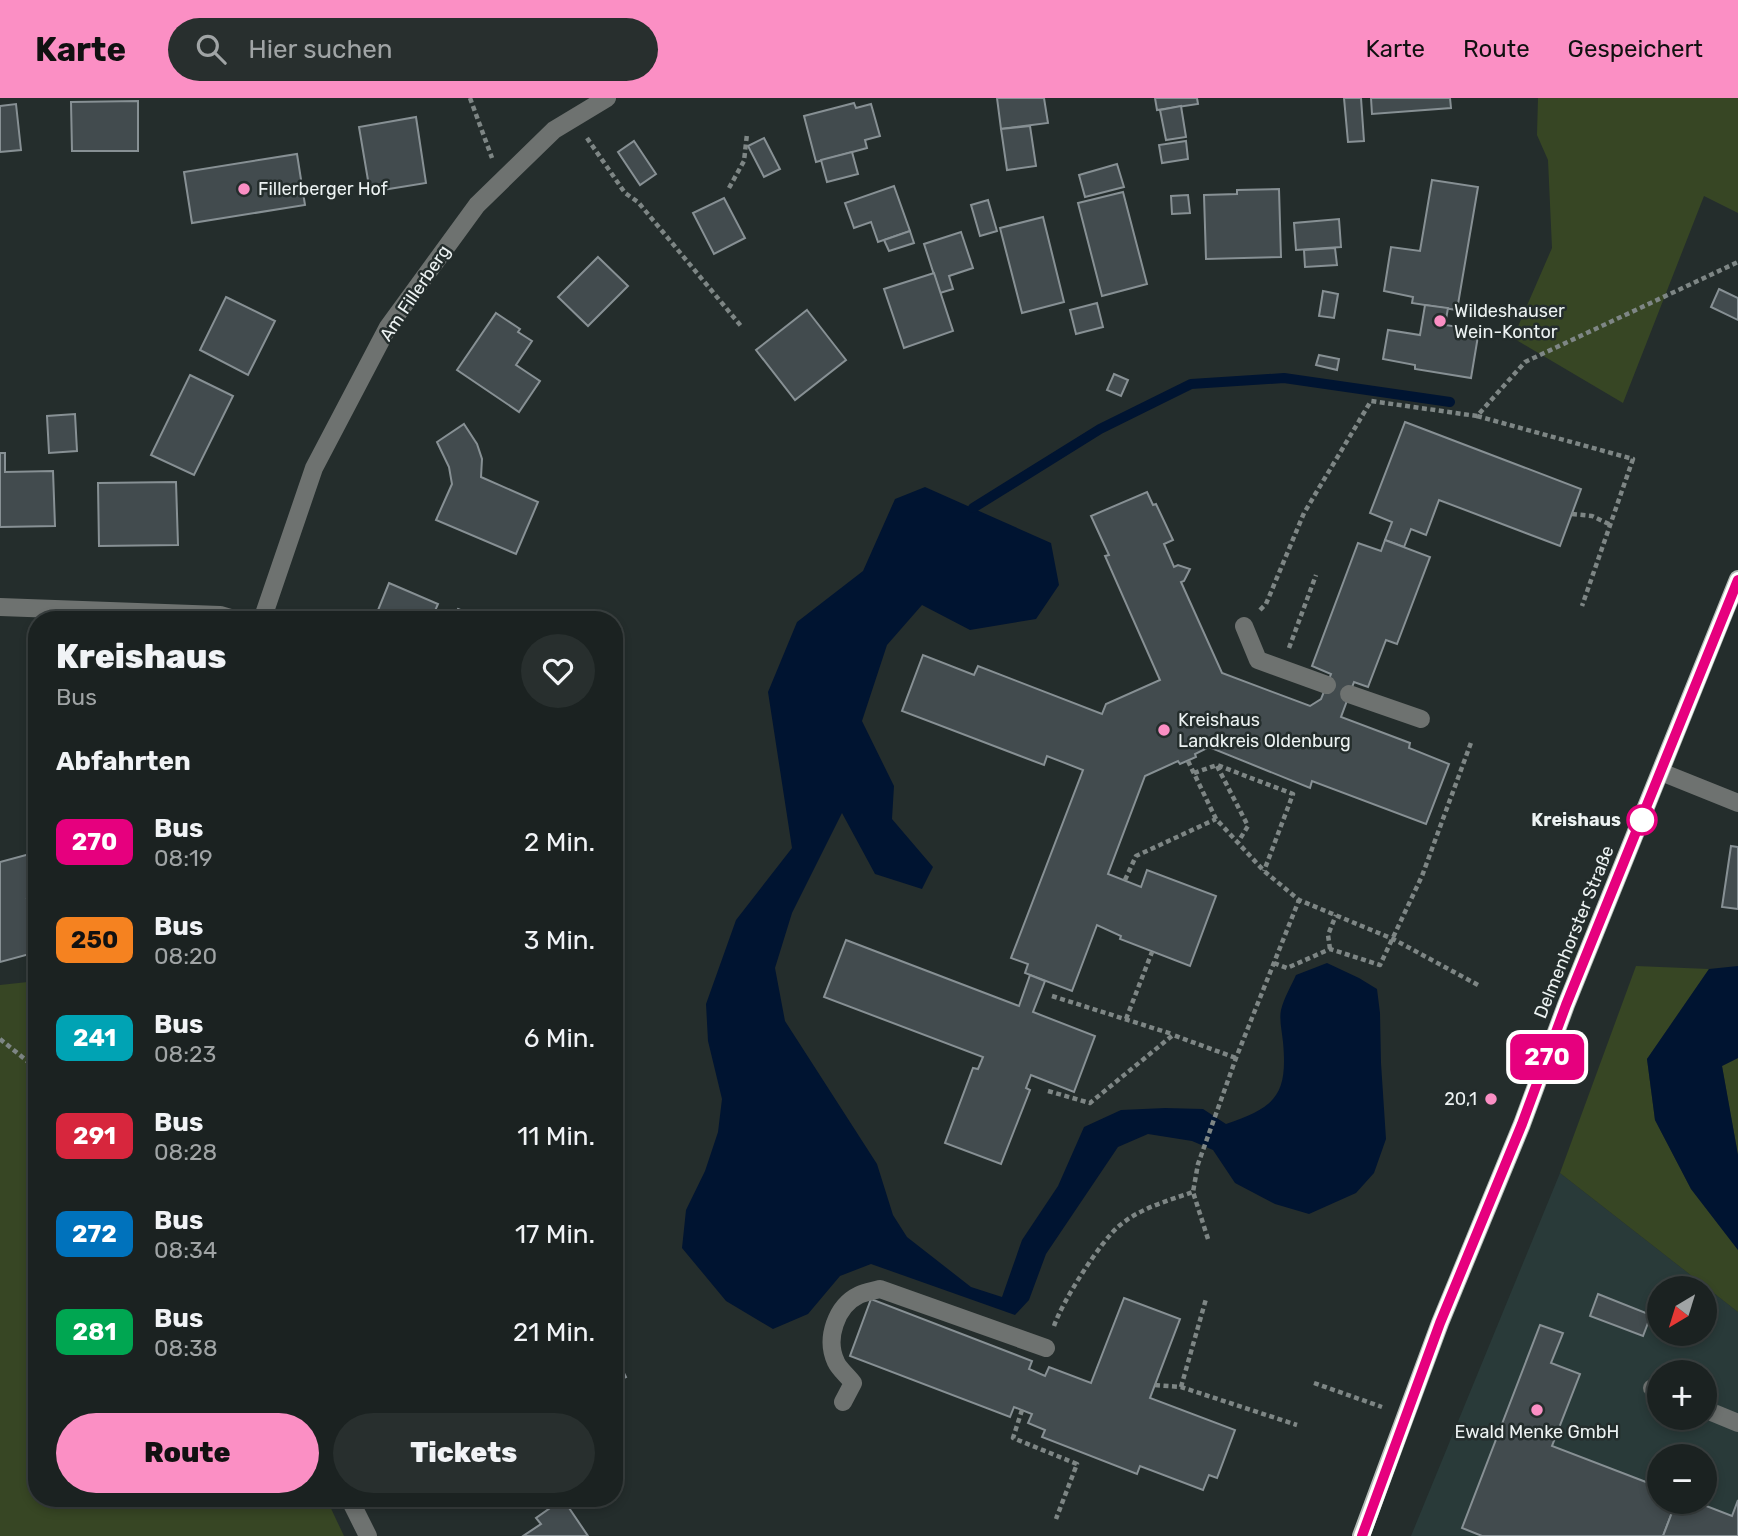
<!DOCTYPE html>
<html lang="de">
<head>
<meta charset="utf-8">
<style>
  :root { --surface:#1b2221; --page:#282f2e; --text:#f1f3f6; --muted:#a0a4a5; --line:#393f3f; --accent:#fb8fc4 }
  body { margin:0; font-family:Rubik,sans-serif; background:var(--page); color:var(--text); height:100vh; display:flex; flex-direction:column; font-size:26px; white-space:nowrap }
  * { box-sizing:border-box; margin:0 }
  p { font-size:23px; color:var(--muted) }
  .icon { flex:none; width:38px; height:38px; fill:none; stroke:currentColor; stroke-width:2; stroke-linecap:round; stroke-linejoin:round }
  .map { position:relative; flex:1; overflow:hidden }
  .panel { position:absolute; left:28px; top:513px; width:595px; height:896px; display:flex; flex-direction:column; background:var(--surface); border-radius:28px; box-shadow:0 4px 10px #0003,0 0 0 2px var(--line) }
  .panel>* { flex:none }
  .badge { padding:0 14px; border-radius:10px; font-size:24px; line-height:46px }
  .needle { width:46px; rotate:218deg }
  .controls { position:absolute; left:1647px; top:1178px; display:grid; gap:14px }
  .controls a { display:grid; place-items:center; width:70px; height:70px; border-radius:50%; background:var(--surface); box-shadow:0 4px 10px #0003,0 0 0 2px var(--line); font-size:35px }
  .map>.badge { position:absolute; translate:-50% -50%; box-shadow:0 0 0 4px #fff }
  h2 { padding:0 28px; font-size:26px; line-height:63px }
  .round { display:grid; place-items:center; flex:none; width:74px; height:74px; border-radius:37px; background:var(--page) }
  .head { display:flex; align-items:center; justify-content:space-between; height:119px; padding:0 28px }
  h1 { font-size:33px; font-weight:800; line-height:52px }
  .cta { display:flex; gap:14px; margin-top:auto; padding:14px 28px }
  .cta a { flex:1; height:80px; border-radius:42px; background:var(--accent); color:#111; font-size:28px; font-weight:800; line-height:80px; text-align:center }
  .cta a+a { background:var(--page); color:var(--text) }
  ul { padding:0; list-style:none }
  li { display:flex; align-items:center; gap:21px; height:98px; padding:0 28px }
  li div { flex:1 }
  li b { display:block; font-size:26px }
  li em { font-style:normal }
  li .badge { min-width:77px; font-weight:700; text-align:center }
  header { display:flex; align-items:center; gap:42px; box-sizing:border-box; height:98px; padding:0 35px; background:var(--accent); color:#111 }
  header strong { font-size:33px }
  nav { display:flex; gap:38px; margin-inline-start:auto; font-size:24px }
  .search { width:490px; height:63px; background:var(--page); display:flex; align-items:center; gap:18px; box-sizing:border-box; padding:0 24px; border-radius:38px; color:var(--muted); font-size:26px }
  .map>svg:first-child { display:block }
</style>
</head>
<body>
<header>
<strong>Karte</strong>
<div class="search"><svg class="icon" aria-label="search" viewBox="0 0 24 24"><circle cx="10" cy="10" r="6"/><path d="M15 15l6 6"/></svg>Hier suchen</div>
<nav><a>Karte</a><a>Route</a><a>Gespeichert</a></nav>
</header>
<div class="map">
<svg width="1738" height="1438" viewBox="0 0 1738 1438">
  <rect width="100%" height="100%" fill="#242d2c"/>
  <path fill="#293a39" fill-rule="evenodd" d="M1560,1075L1738,1214V1438H1411ZM1659,1190H1704V1236H1659ZM1659,1274H1704V1320H1659ZM1659,1358H1704V1404H1659Z"/>
  <g fill="#374624">
    <path d="M1538,0H1738V115L1704,98L1623,305L1513,240L1552,150L1548,62L1537,37Z"/>
    <path d="M1636,868L1709,871L1647,961L1655,1022L1691,1091L1738,1152V1214L1560,1075Z"/>
    <path d="M37,883V1400H326L344,1438H0V887Z"/>
    <path d="M1738,960V1057L1722,968Z"/>
  </g>
  <g fill="#001431">
    <path d="M925,389L1051,445L1059,487L1036,521L970,532L922,507L887,547L862,623L894,688L892,721L933,769L922,791L875,776L842,715L792,815L775,870L785,923L877,1066L893,1117L907,1139L971,1189L1002,1199L1022,1142L1058,1088L1084,1029L1121,1012L1165,1010L1203,1011L1226,1026C1275,1009 1288,998 1283,944C1282,934 1279,921 1281,912C1284,900 1291,888 1296,877L1327,865L1359,880L1377,891L1380,915L1381,965L1386,1041L1374,1075L1356,1095L1309,1116L1275,1106L1235,1085L1213,1052L1192,1043L1148,1036L1118,1049L1046,1156L1029,1202L1015,1217L871,1166L840,1178L808,1216L773,1231L726,1203L682,1150L686,1112L705,1073L718,1034L722,1001L708,943L706,906L736,822L792,750L768,594L797,524L863,473L895,401Z"/>
    <path d="M1738,868V960L1722,968L1738,1057V1152L1691,1091L1655,1022L1647,961L1709,871Z"/>
  </g>
  <g fill="none" stroke-linecap="round" stroke-linejoin="round">
    <path stroke="#001431" stroke-width="10" d="M973,410L1100,331L1191,286L1284,280L1450,304"/>
  </g>
  <g fill="#424b4e" stroke="#879094" stroke-width="2">
    <path d="M997,0H1044L1048,25L1001,31Z"/>
    <path d="M1155,0H1197L1198,6L1157,12Z"/>
    <path d="M1344,0H1361L1364,43L1348,44Z"/>
    <path d="M1371,0H1450L1451,10L1372,16Z"/>
    <path d="M138,3V53H72L71,4Z"/>
    <path d="M854,5L856,10L871,6L880,38L865,42L867,50L816,64L804,18Z"/>
    <path d="M16,6L21,52L0,54V8Z"/>
    <path d="M1181,8L1186,39L1166,42L1160,12Z"/>
    <path d="M416,19L426,85L370,94L359,29Z"/>
    <path d="M1030,28L1036,68L1007,72L1001,31Z"/>
    <path d="M764,40L780,71L764,79L748,48Z"/>
    <path d="M634,43L656,76L640,87L618,54Z"/>
    <path d="M1186,43L1188,61L1162,65L1159,47Z"/>
    <path d="M852,54L858,76L827,84L821,62Z"/>
    <path d="M297,56L305,107L192,125L184,74Z"/>
    <path d="M1117,66L1124,89L1085,99L1079,77Z"/>
    <path d="M1432,82L1478,89L1457,212L1412,205L1413,199L1384,193L1391,149L1420,153Z"/>
    <path d="M894,88L910,133L878,144L871,124L854,130L845,105Z"/>
    <path d="M1279,91L1281,159L1206,161L1204,97L1237,96V92Z"/>
    <path d="M1123,94L1147,186L1102,198L1078,105Z"/>
    <path d="M1188,97L1190,115L1172,116L1171,98Z"/>
    <path d="M724,100L745,140L714,156L693,115Z"/>
    <path d="M988,102L997,133L980,138L971,107Z"/>
    <path d="M1043,119L1064,204L1022,215L1000,130Z"/>
    <path d="M1339,121L1341,149L1296,152L1294,125Z"/>
    <path d="M910,133L914,145L889,153L884,142Z"/>
    <path d="M961,134L973,170L949,178L953,191L940,195L924,146Z"/>
    <path d="M1335,150L1337,167L1305,169L1304,152Z"/>
    <path d="M598,159L628,188L588,228L558,199Z"/>
    <path d="M934,175L953,233L904,250L884,191Z"/>
    <path d="M1719,191L1738,200V222L1711,209Z"/>
    <path d="M1323,193L1338,196L1334,220L1319,218Z"/>
    <path d="M226,199L275,223L248,277L200,252Z"/>
    <path d="M1097,205L1103,229L1076,236L1070,212Z"/>
    <path d="M1425,207L1448,210L1445,227L1479,232L1471,280L1415,271V267L1383,261L1388,232L1420,237Z"/>
    <path d="M807,212L846,262L795,302L756,252Z"/>
    <path d="M496,215L520,231L518,234L532,243L516,267L540,283L519,314L457,272Z"/>
    <path d="M1319,257L1339,261L1337,272L1316,267Z"/>
    <path d="M1114,276L1128,282L1121,298L1107,292Z"/>
    <path d="M190,277L233,298L194,377L151,357Z"/>
    <path d="M75,316L77,353L49,355L47,318Z"/>
    <path d="M1405,324L1581,391L1560,448L1439,402L1426,437L1411,431L1404,449L1385,442L1392,424L1370,415Z"/>
    <path d="M464,326L477,346L482,361L481,379L538,404L516,456L436,422L452,386L449,369L437,344Z"/>
    <path d="M0,355H5V374L53,373L55,428L0,429Z"/>
    <path d="M176,384L178,447L99,448L98,385Z"/>
    <path d="M1147,394L1153,407L1156,406L1173,442L1164,446L1174,469L1178,467L1190,471L1184,483L1181,484L1222,575L1310,608L1321,601L1331,576L1312,568L1358,445L1381,453L1385,442L1430,459L1397,546L1386,542L1368,589L1354,584L1341,619L1410,645L1409,650L1449,666L1426,726L1312,683L1310,690L1209,649L1195,656L1196,659L1180,666L1178,663L1145,678L1108,776L1141,789L1147,772L1216,798L1190,868L1120,841L1121,838L1097,827L1072,893L1025,875L1028,866L1011,860L1083,672L1047,658L1044,667L902,613L923,557L974,577L978,568L1102,616L1106,606L1160,582L1105,458L1109,457L1091,418Z"/>
    <path d="M389,485L438,506L431,522H386L376,517Z"/>
    <path d="M458,511L482,521V522H454Z"/>
    <path d="M1731,748L1738,749V811L1722,809Z"/>
    <path d="M37,754V799L27,801L37,835V854L0,864V764Z"/>
    <path d="M846,842L1019,908L1030,877L1045,883L1033,914L1095,938L1074,994L1031,977L1026,990L1030,992L1001,1066L945,1045L973,970L978,971L983,959L824,899Z"/>
    <path d="M1598,1196L1651,1217L1643,1238L1590,1218Z"/>
    <path d="M1124,1200L1180,1221L1150,1300L1235,1332L1217,1380L1209,1377L1203,1392L1140,1368L1137,1376L1042,1339L1045,1332L1028,1325L1032,1316L1014,1309L1010,1319L850,1258L871,1201L1032,1263L1029,1271L1045,1278L1049,1269L1091,1285Z"/>
    <path d="M1540,1227L1563,1235L1551,1265L1580,1276L1552,1348L1659,1389V1404H1676L1663,1438H1482L1462,1430Z"/>
    <path d="M614,1255L626,1279L614,1285Z"/>
    <path d="M563,1401L588,1438H523L541,1426L536,1420Z"/>
    <path d="M1738,1402V1438H1663L1676,1404H1696L1732,1418Z"/>
  </g>
  <g fill="none" stroke-linecap="round" stroke-linejoin="round">
    <g stroke="#7e8685" stroke-width="4.5" stroke-dasharray="5 3.5" stroke-linecap="butt">
      <path d="M470,0L492,60"/>
      <path d="M587,40L625,95L638,104L741,228"/>
      <path d="M729,90L744,63L747,36"/>
      <path d="M1477,318L1633,361L1582,508"/>
      <path d="M1572,416L1592,418L1611,427"/>
      <path d="M1260,512L1266,506L1304,415L1371,303L1477,318L1525,264L1738,164"/>
      <path d="M1289,550L1316,477"/>
      <path d="M1188,663L1216,721L1264,773L1299,802L1393,841L1478,887"/>
      <path d="M1217,668L1248,728L1238,744"/>
      <path d="M1194,675L1217,667L1293,696L1264,773"/>
      <path d="M1125,782L1136,758L1216,721"/>
      <path d="M1330,851L1328,837L1336,817"/>
      <path d="M1274,865L1287,870L1330,851L1380,867L1422,778L1472,642"/>
      <path d="M1052,898L1172,936"/>
      <path d="M1126,921L1152,854"/>
      <path d="M0,941L37,971"/>
      <path d="M1048,993L1090,1005L1173,937L1236,960"/>
      <path d="M1208,1141L1193,1094L1198,1066L1236,960L1299,802"/>
      <path d="M1054,1228C1062,1204 1100,1144 1119,1128C1140,1110 1167,1103 1193,1094"/>
      <path d="M1314,1285L1382,1309"/>
      <path d="M1155,1287L1181,1289L1297,1327"/>
      <path d="M1181,1289L1206,1201"/>
      <path d="M1022,1312L1013,1340L1077,1366L1056,1421"/>
    </g>
    <g stroke="#6e7270" stroke-width="18">
      <path d="M0,509L220,517L237,522"/>
      <path d="M262,522L314,370L388,229L477,107L554,32L607,0"/>
      <path d="M1244,528L1258,562L1327,587"/>
      <path d="M1349,596L1421,621"/>
      <path d="M1661,674L1738,705"/>
      <path d="M1652,1290L1659,1293"/>
      <path d="M843,1304L853,1285C848,1278 839,1271 836,1264C825,1241 836,1208 859,1197C865,1194 873,1193 880,1191L1046,1250"/>
      <path d="M1704,1311L1738,1325"/>
      <path d="M349,1400L368,1438"/>
    </g>
    <path stroke="#b2b9b5" stroke-width="18" d="M1361,1438L1440,1225L1522,1026L1566,907L1738,481"/>
  </g>
  <g fill="none" stroke-linecap="round" stroke-linejoin="round">
    <g stroke="#fff" stroke-width="16">
      <path id="line" d="M1362,1438L1440,1225L1522,1026L1566,907L1738,482"/>
    </g>
    <use href="#line" stroke="#e6007e" stroke-width="10"/>
  </g>
  <g fill="#fb8fc4" stroke="#242d2c" stroke-width="2.5">
    <circle cx="244" cy="91" r="7"/>
    <circle cx="1440" cy="223" r="7"/>
    <circle cx="1164" cy="632" r="7"/>
    <circle cx="1491" cy="1001" r="7"/>
    <circle cx="1537" cy="1312" r="7"/>
  </g>
  <circle fill="#fff" stroke="#e6007e" stroke-width="3.5" cx="1642" cy="722" r="14"/>
  <g text-anchor="middle" dominant-baseline="central" stroke-width="5" stroke-linejoin="round" paint-order="stroke">
    <g font-size="18" fill="#ecf2f2" stroke="#242d2c" text-anchor="start">
      <text x="258" y="91">Fillerberger Hof</text>
      <text x="1454" y="213">Wildeshauser<tspan x="1454" dy="21">Wein-Kontor</tspan></text>
      <text x="1178" y="622">Kreishaus<tspan x="1178" dy="21">Landkreis Oldenburg</tspan></text>
      <text x="1477" y="1001" text-anchor="end">20,1</text>
      <text x="1537" y="1334" text-anchor="middle">Ewald Menke GmbH</text>
    </g>
    <g font-size="18" fill="#ecf2f2" stroke="#242d2c">
      <text transform="translate(415 195) rotate(-56)">Am Fillerberg</text>
      <text transform="translate(1574 834) rotate(-68)">Delmenhorster Straße</text>
    </g>
    <g font-size="18" font-weight="bold" fill="#ecf2f2" stroke="#242d2c" text-anchor="end">
      <text x="1621" y="722">Kreishaus</text>
    </g>
  </g>
</svg>
<div class="controls">
<a><svg class="needle" viewBox="-14 -14 28 28"><path d="M0-13l5 13h-10z" fill="#e53935"/><path d="M0 13l5-13h-10z" fill="#a0a4a5"/></svg></a>
<a>+</a>
<a>−</a>
</div>
<b class="badge" style="left:1547px;top:959px;background:#e6007e;color:#fff">270</b>
<section class="panel">
<div class="head"><div><h1>Kreishaus</h1><p>Bus</p></div><a class="round"><svg class="icon" aria-label="heart" viewBox="0 0 24 24"><path d="M12 20l-8-8c-3-5 5-10 8-4 3-6 11-1 8 4z"/></svg></a></div>
<h2>Abfahrten</h2>
<ul>
<li><span class="badge" style="background:#e6007e;color:#fff">270</span><div><b>Bus</b><p>08:19</p></div><em>2 Min.</em></li>
<li><span class="badge" style="background:#f58220;color:#111">250</span><div><b>Bus</b><p>08:20</p></div><em>3 Min.</em></li>
<li><span class="badge" style="background:#00a3b4;color:#fff">241</span><div><b>Bus</b><p>08:23</p></div><em>6 Min.</em></li>
<li><span class="badge" style="background:#d7263d;color:#fff">291</span><div><b>Bus</b><p>08:28</p></div><em>11 Min.</em></li>
<li><span class="badge" style="background:#0072bc;color:#fff">272</span><div><b>Bus</b><p>08:34</p></div><em>17 Min.</em></li>
<li><span class="badge" style="background:#00a651;color:#fff">281</span><div><b>Bus</b><p>08:38</p></div><em>21 Min.</em></li>
</ul>
<div class="cta"><a>Route</a><a>Tickets</a></div>
</section>
</div>
</body>
</html>
